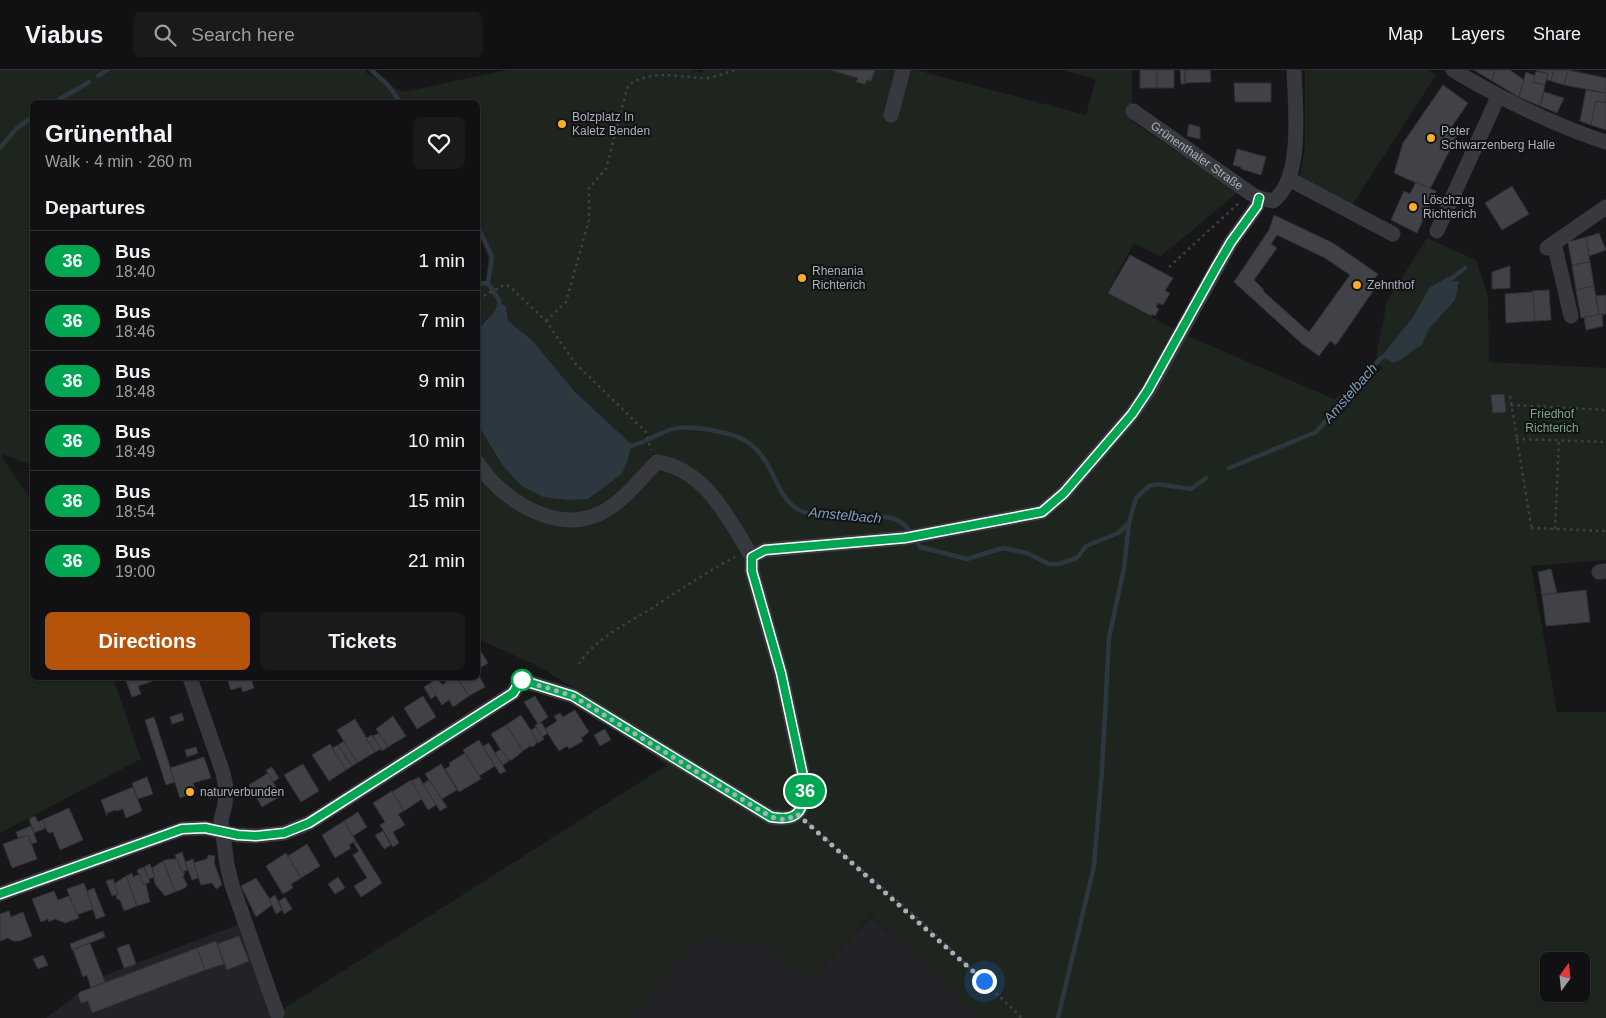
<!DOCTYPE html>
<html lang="en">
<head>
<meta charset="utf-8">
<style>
  :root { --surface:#111114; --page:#1a1a1d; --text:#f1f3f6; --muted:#9c9da0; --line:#303134; --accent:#b45309 }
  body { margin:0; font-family:Helvetica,sans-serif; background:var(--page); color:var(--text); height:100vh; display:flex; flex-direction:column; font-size:19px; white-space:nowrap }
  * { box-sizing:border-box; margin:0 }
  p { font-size:16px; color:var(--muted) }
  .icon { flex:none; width:28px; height:28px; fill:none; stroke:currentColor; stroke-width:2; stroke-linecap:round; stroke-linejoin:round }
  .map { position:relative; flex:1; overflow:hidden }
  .panel { position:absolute; left:30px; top:30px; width:450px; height:580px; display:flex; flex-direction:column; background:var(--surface); border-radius:8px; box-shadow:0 1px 4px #0004,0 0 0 1px var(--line) }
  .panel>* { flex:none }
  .badge { padding:0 10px; border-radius:16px; font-size:18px; line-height:32px }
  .needle { width:32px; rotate:15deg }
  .controls { position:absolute; left:1540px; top:882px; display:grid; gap:10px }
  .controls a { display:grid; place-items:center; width:50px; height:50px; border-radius:8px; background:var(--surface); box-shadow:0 1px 4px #0004,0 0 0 1px var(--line); font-size:25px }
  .you { position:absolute; width:25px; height:25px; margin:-12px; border:4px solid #fff; border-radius:50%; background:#1a73e8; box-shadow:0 0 0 8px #1a73e833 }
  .map>.badge { position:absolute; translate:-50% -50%; box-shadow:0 0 0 2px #fff }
  h2 { padding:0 15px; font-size:19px; line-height:45px }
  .round { display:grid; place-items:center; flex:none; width:52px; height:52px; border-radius:8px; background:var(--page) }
  .headline { display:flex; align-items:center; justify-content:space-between; height:85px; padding:0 15px }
  h1 { font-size:24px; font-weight:800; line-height:38px }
  .cta { display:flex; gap:10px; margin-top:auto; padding:10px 15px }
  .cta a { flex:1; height:58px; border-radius:8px; background:var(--accent); color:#fff; font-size:20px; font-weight:800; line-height:58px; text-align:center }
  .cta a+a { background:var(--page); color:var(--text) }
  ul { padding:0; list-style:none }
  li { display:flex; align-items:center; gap:15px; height:60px; padding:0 15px; border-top:1px solid var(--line) }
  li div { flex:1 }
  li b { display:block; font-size:19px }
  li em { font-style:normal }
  li .badge { min-width:55px; font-weight:700; text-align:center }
  header { display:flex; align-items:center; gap:30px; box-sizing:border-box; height:70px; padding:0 25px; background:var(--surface); border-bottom:1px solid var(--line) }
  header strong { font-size:24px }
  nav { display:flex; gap:28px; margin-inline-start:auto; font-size:18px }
  .search { width:350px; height:45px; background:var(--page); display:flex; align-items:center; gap:12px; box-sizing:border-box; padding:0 18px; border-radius:8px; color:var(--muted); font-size:19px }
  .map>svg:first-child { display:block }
</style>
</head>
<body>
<header>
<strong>Viabus</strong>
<div class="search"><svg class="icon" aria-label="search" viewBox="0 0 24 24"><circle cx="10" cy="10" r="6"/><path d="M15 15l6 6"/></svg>Search here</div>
<nav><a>Map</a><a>Layers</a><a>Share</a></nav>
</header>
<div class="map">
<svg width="1606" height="948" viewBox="0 0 1606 948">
  <rect width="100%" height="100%" fill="#17171a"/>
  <g fill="#232327">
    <path d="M871,847L916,886L979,948H630L697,869L761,874L807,911Z"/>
    <path d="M242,853L283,948H46L80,922L105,913L103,906Z"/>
  </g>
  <g fill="#1d251e" fill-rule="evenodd">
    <path d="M0,0H366V3L403,22L507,0H691L702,3L703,0H916L1086,45L1096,9L1062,0H1132V51L1237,123L1160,187L1134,173L1107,223L1179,262L1334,329L1382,299L1376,286L1387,232L1427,168L1476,190L1488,226L1489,292L1606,298V490L1531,496L1557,642H1606V948H979L917,887L871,846L807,911L761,874L697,869L630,948H283L280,941L667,695L622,663L597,632L536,595L478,569V355L480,360L588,429L622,404L629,373L575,322L532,270L508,251L498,233L495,241L478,259V212L486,210C489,186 490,184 478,164V32H32V395L2,384L5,392L32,431V608H113L141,689L0,763ZM1549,891H1581V924H1549Z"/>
    <path d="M1305,0H1428L1436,5L1352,135L1300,106L1305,76Z"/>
  </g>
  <g fill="#2c373f">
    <path d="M1452,205L1455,208L1451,212L1459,211L1455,230L1429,259L1421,276C1408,281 1407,289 1393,293L1383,287L1384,283L1413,247L1430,217Z"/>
    <path d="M498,233L506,236L508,251L532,270L575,322L631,374L629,386L622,404L588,429L567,430L543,427L522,416L503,396L478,355V259L495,241Z"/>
  </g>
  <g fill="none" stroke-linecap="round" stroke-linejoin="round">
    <g stroke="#2c373f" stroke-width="4.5">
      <path d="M371,0L388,15L400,32"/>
      <path d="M98,6L107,0"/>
      <path d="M55,32L89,12"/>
      <path d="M0,78L16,59L32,47"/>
      <path d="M478,157L492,187L488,213L499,230L500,238"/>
      <path d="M1451,209L1465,198"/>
      <path d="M478,214L488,213"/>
      <path d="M626,377C641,375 655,365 669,360C686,354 712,360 729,364C777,376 770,427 801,441C825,451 882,440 899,451C909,457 914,467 920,477L967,489L1003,478L1027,483L1049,494H1059L1077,488L1086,476L1118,463L1129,453L1136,428L1149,416L1158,414L1191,419L1206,408"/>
      <path d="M1229,398L1316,362L1380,289L1388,283"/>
      <path d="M1058,948L1094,796L1102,700L1109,568L1124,498L1129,453"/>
    </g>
  </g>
  <g fill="#414247" stroke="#313136" fill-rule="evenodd">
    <path d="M830,0H875L871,11L867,10L865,14L856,12L858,8Z"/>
    <rect x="1140" y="0" width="17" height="18"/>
    <rect x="1157" y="0" width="17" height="18"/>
    <path d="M1180,0H1185V14H1181Z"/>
    <path d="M1185,0H1210L1211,12L1185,13Z"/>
    <path d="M1474,0H1495L1492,11Z"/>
    <path d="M1495,0H1510L1524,10L1519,27L1492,11Z"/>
    <path d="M1536,0H1554L1551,11L1547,10L1548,4Z"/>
    <path d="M1554,0H1568L1564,15L1551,11Z"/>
    <path d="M1568,0L1606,8V23L1564,15Z"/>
    <path d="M1536,1L1548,4L1545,15L1533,12Z"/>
    <path d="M1526,2L1535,6L1533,12L1545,15L1540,36L1519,27Z"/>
    <path d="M1234,13H1271V32H1235Z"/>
    <path d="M1443,15L1468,33L1450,59L1458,64L1430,119L1394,103L1403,73Z"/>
    <path d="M1586,20L1606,23V33L1596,31L1591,55L1580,51Z"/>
    <path d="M1544,22L1564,28L1557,43L1540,36Z"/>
    <path d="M1596,31L1606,33V60L1591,55Z"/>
    <path d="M1189,54L1200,57V69L1187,66Z"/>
    <path d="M1237,79L1266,87L1261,105L1241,99V97L1233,95Z"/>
    <path d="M1416,112L1436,121L1417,163L1391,150L1404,121L1410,124Z"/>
    <path d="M1512,116L1529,144L1502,160L1485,133Z"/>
    <path d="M1274,145L1333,173L1378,204L1368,217L1373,221L1336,275L1330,271L1319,286L1301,273L1234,212L1269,160ZM1277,165L1325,188L1350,205L1309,262L1263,221L1264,220L1254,210L1277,178L1271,174Z"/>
    <path d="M1599,163L1606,180L1589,186L1586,167Z"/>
    <path d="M1586,167L1590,192L1572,195L1568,172Z"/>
    <path d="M1130,185L1173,208L1165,221L1170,223L1163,235L1158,233L1156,237L1159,239L1155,246L1152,244L1151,246L1108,223Z"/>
    <path d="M1590,192L1594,216L1576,220L1572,195Z"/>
    <path d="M1510,196V218L1492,219V202Z"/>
    <path d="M1594,216L1599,245L1581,248L1576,220Z"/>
    <path d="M1549,220L1551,250L1535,251L1532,221Z"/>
    <path d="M1533,222L1535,251L1506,253L1505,224Z"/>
    <path d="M1606,225V244L1599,245L1596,226Z"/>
    <path d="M1602,244L1603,256L1586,260L1584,247Z"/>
    <path d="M1504,324L1506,342L1493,343L1491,325Z"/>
    <path d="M1551,499L1557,523L1542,525L1538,502Z"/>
    <path d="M1586,520L1590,552L1546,556L1542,525Z"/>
    <path d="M480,580L488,593L478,599V582Z"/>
    <path d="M478,604L485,617L469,626L459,610L463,608H478Z"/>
    <path d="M125,608H162L138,616L141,624L132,627Z"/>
    <path d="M227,608H251L254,618L243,622L241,617L231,620Z"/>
    <path d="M438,608L442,615L446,613L443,608H457L469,626L453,637L449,630L442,635L429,614Z"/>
    <path d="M429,614L436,625L431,629L424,617Z"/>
    <path d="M423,626L436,647L417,659L404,638Z"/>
    <path d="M535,626L548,647L538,654L524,632Z"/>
    <path d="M575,640L589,662L581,668L583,671L569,679L567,676L559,681L545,659L557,651L554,646L560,643L563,647Z"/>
    <path d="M182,643L184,650L172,654L170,647Z"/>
    <path d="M521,645L538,671L533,677L530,676L523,681L506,655Z"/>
    <path d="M393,646L406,666L388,677L376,659Z"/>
    <path d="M154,647L175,712L166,715L145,650Z"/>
    <path d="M355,649L375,682L357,693L337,660Z"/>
    <path d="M541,652L548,663L542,667L535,655Z"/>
    <path d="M506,655L523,681L512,690H507L491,664Z"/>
    <path d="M536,657L544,669L538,673L531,660Z"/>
    <path d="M605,659L611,670L600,676L594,665Z"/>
    <path d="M379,663L388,677L382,681L373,666Z"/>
    <path d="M372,665L381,679L375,682L366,668Z"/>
    <path d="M479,670L495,696L479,706L463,680Z"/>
    <path d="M344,671L357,693L352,696L338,675Z"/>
    <path d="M489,673L506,701L500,704L483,676Z"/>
    <path d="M330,674L346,700L329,711L312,685Z"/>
    <path d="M338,675L352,696L346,700L332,678Z"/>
    <path d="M196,677L198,683L187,687L185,680Z"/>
    <path d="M501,679L509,691L503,695L495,683Z"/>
    <path d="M465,683L481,709L459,722L445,699L450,696L449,693Z"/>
    <path d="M204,687L211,708L193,713L196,722L180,728L170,698Z"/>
    <path d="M303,694L319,721L301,732L284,705Z"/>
    <path d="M441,694L457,720L442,729L425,704Z"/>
    <path d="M272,697L279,708L273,712L266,700Z"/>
    <path d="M268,703L281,726L262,737L249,715Z"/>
    <path d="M147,707L153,724L138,729L132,713Z"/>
    <path d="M419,707L436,735L428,740L411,711Z"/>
    <path d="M411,710L422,729L404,741L392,722Z"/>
    <path d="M429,710L447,737L440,741L423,714Z"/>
    <path d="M133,717L142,741L126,748L123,739L116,741L115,740L107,743V746L101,730Z"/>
    <path d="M392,721L404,741L398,744L405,755L393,762L399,773L393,777L380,755L385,752L373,733Z"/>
    <path d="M69,738L83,770L60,780L53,762L48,763L42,750Z"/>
    <path d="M358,742L367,757L353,766L344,751Z"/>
    <path d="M35,746L38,752L42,750L46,758L34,763L29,749Z"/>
    <path d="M344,751L356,771L349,775L351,778L335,788L322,765Z"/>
    <path d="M31,756L37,772L32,774L28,765L18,768L16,762Z"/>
    <path d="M383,761L391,775L384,779L375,765Z"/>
    <path d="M28,765L37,789L12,798L3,774Z"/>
    <path d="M356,771L382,813L361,827L354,816L367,808L354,787L353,785L359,781L354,774Z"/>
    <path d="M307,774L320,796L301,808L288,786Z"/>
    <path d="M182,782L188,800L182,802L175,785Z"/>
    <path d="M286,783L301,808L291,814L293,818L283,824L266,796Z"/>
    <path d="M208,785L215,786L214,792L222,815L216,819L212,813L201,815L193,793L207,789Z"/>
    <path d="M169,789H177L182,802L185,803L183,806L187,815L185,818L175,822L163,791Z"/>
    <path d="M193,789L198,808L192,810L185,792Z"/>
    <path d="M163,791L175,822L165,826L155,814L152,798Z"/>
    <path d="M150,794L155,807L148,809L144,797Z"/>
    <path d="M144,797L150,812L143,815L137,800Z"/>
    <path d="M132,803L133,807L140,804L143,815L146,814L150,832L137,836L126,806Z"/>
    <path d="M126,806L137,836L124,841L120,830L117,829L116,825L118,824L114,814Z"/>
    <path d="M338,807L345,818L335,824L328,814Z"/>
    <path d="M256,808L273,834L256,847L241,816Z"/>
    <path d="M113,809L118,824L112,826L106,811Z"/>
    <path d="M84,813L94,839L76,845L67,819Z"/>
    <path d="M94,818L105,846L96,849L87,821Z"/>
    <path d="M54,821L58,830L69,826L79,848L65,853L55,849L49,852L48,849L41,852L32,829Z"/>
    <path d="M275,825L282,840L276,844L269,829Z"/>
    <path d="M285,827L292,839L284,844L279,831Z"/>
    <path d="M9,841L11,847L23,842L32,866L19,871H13L8,868L0,871V844Z"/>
    <path d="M103,861L105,867L72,880L70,874Z"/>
    <path d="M239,866L249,891L227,900L217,874Z"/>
    <path d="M216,871L224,894L205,900L197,878Z"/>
    <path d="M90,873L105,912L91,918L87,905L83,907L73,880Z"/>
    <path d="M129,874L136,894L124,898L117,878Z"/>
    <path d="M197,878L205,900L92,943L88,931L81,933L78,925L80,922Z"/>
    <path d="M43,885L48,895L38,899L33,889Z"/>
  </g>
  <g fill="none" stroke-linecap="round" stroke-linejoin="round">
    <g stroke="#3e4146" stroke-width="2.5" stroke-dasharray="2.5 4" stroke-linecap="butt">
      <path d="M1169,197L1240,132"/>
      <path d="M478,229L504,215L509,216L546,251L575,293L646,362L651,380"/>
      <path d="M546,251L566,232L589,150V118L606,99L628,15C653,0 672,6 701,8C711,9 725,3 735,0"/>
      <path d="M1510,326L1532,461"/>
      <path d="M1511,335L1606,340"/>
      <path d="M1516,369L1606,372"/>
      <path d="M1531,458L1606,461"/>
      <path d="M1555,459L1559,370"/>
      <path d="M579,594C594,569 628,553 652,538C680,520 706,502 735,487"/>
      <path d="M808,753L922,852L1022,948"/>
    </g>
    <g stroke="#38393f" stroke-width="15">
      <path d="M1453,0C1502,29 1552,55 1606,72"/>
      <path id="s1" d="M1133,41L1250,123L1259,128L1273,131C1304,108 1295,35 1294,0"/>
      <path d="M891,45L903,0"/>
      <path d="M1289,109L1393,164"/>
      <path d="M1437,161L1498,27"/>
      <path d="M1554,173L1571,246"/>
      <path d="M1547,178L1606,137"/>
      <path d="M478,393C499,428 554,463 596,445C620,436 639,410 657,392C705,399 729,449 752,487"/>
      <path d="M1599,502L1606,501"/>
      <path d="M190,608L223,703L226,718L225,735L221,750L227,795L232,815L277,943"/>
      <path d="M0,824L182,759L205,758L237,765L256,766L284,763L309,753L513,623L521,610L573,626L771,747C799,752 803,741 805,715L781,603L752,501V487L765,480L905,468L1042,442L1064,423L1132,344L1149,320L1231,172L1257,136L1259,128"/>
    </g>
  </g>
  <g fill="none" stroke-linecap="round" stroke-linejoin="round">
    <g stroke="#fff" stroke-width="11">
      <path id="line" d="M0,824L182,759L205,758L238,765L256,766L284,763L309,753L513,623L521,610L573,626L771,747C799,752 803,741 805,715L781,603L752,501V487L765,480L905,468L1042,442L1064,423L1132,344L1148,320L1217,196L1231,172L1257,136L1259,128"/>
    </g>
    <use href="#line" stroke="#00a651" stroke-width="8"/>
    <path stroke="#a9afba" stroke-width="5" stroke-dasharray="0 9" d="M522,610L573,626L771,747L786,750L797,744L984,911"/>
  </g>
  <g fill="#fcac2d" stroke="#121215" stroke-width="2">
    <circle cx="562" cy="54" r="5"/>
    <circle cx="1431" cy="68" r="5"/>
    <circle cx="1413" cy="137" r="5"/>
    <circle cx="802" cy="208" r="5"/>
    <circle cx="1357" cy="215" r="5"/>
    <circle cx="190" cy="722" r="5"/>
  </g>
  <circle fill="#fff" stroke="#00a651" stroke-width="2.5" cx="522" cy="610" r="10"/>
  <g text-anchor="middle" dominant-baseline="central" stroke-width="4" stroke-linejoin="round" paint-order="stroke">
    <g font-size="12" fill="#a9afba" stroke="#121215" text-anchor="start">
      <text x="572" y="47">Bolzplatz In<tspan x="572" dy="14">Kaletz Benden</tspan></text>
      <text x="1441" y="61">Peter<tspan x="1441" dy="14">Schwarzenberg Halle</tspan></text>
      <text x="1423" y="130">Löschzug<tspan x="1423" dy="14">Richterich</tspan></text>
      <text x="812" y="201">Rhenania<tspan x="812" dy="14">Richterich</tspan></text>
      <text x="1367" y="215">Zehnthof</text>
      <text x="200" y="722">naturverbunden</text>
    </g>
    <g font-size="12" fill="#a9afba" stroke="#121215">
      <text stroke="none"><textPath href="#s1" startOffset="78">Grünenthaler Straße</textPath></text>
    </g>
    <g font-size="12" fill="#7fa67f" stroke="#121215">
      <text x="1552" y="344">Friedhof<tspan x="1552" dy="14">Richterich</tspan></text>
    </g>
    <g font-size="14" font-style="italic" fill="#7e9fb7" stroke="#121215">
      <text transform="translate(1350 323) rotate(-49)">Amstelbach</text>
      <text transform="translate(845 445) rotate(5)">Amstelbach</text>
    </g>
  </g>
</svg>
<div class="controls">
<a><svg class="needle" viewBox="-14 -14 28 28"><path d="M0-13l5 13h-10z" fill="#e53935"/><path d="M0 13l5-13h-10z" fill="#9c9da0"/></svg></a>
</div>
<div class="you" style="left:984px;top:911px"></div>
<b class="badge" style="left:805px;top:721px;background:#00a651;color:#fff">36</b>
<section class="panel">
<div class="headline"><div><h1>Grünenthal</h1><p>Walk · 4 min · 260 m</p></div><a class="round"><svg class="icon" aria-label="heart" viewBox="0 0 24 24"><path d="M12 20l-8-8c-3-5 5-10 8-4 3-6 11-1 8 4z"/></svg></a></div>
<h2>Departures</h2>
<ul>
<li><span class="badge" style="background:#00a651;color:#fff">36</span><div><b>Bus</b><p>18:40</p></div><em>1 min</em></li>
<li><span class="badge" style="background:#00a651;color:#fff">36</span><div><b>Bus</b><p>18:46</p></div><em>7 min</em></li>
<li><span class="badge" style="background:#00a651;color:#fff">36</span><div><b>Bus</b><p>18:48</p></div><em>9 min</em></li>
<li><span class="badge" style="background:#00a651;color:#fff">36</span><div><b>Bus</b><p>18:49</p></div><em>10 min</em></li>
<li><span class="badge" style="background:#00a651;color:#fff">36</span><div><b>Bus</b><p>18:54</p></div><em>15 min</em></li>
<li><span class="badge" style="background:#00a651;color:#fff">36</span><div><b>Bus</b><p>19:00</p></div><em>21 min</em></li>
</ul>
<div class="cta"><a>Directions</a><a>Tickets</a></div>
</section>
</div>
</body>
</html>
